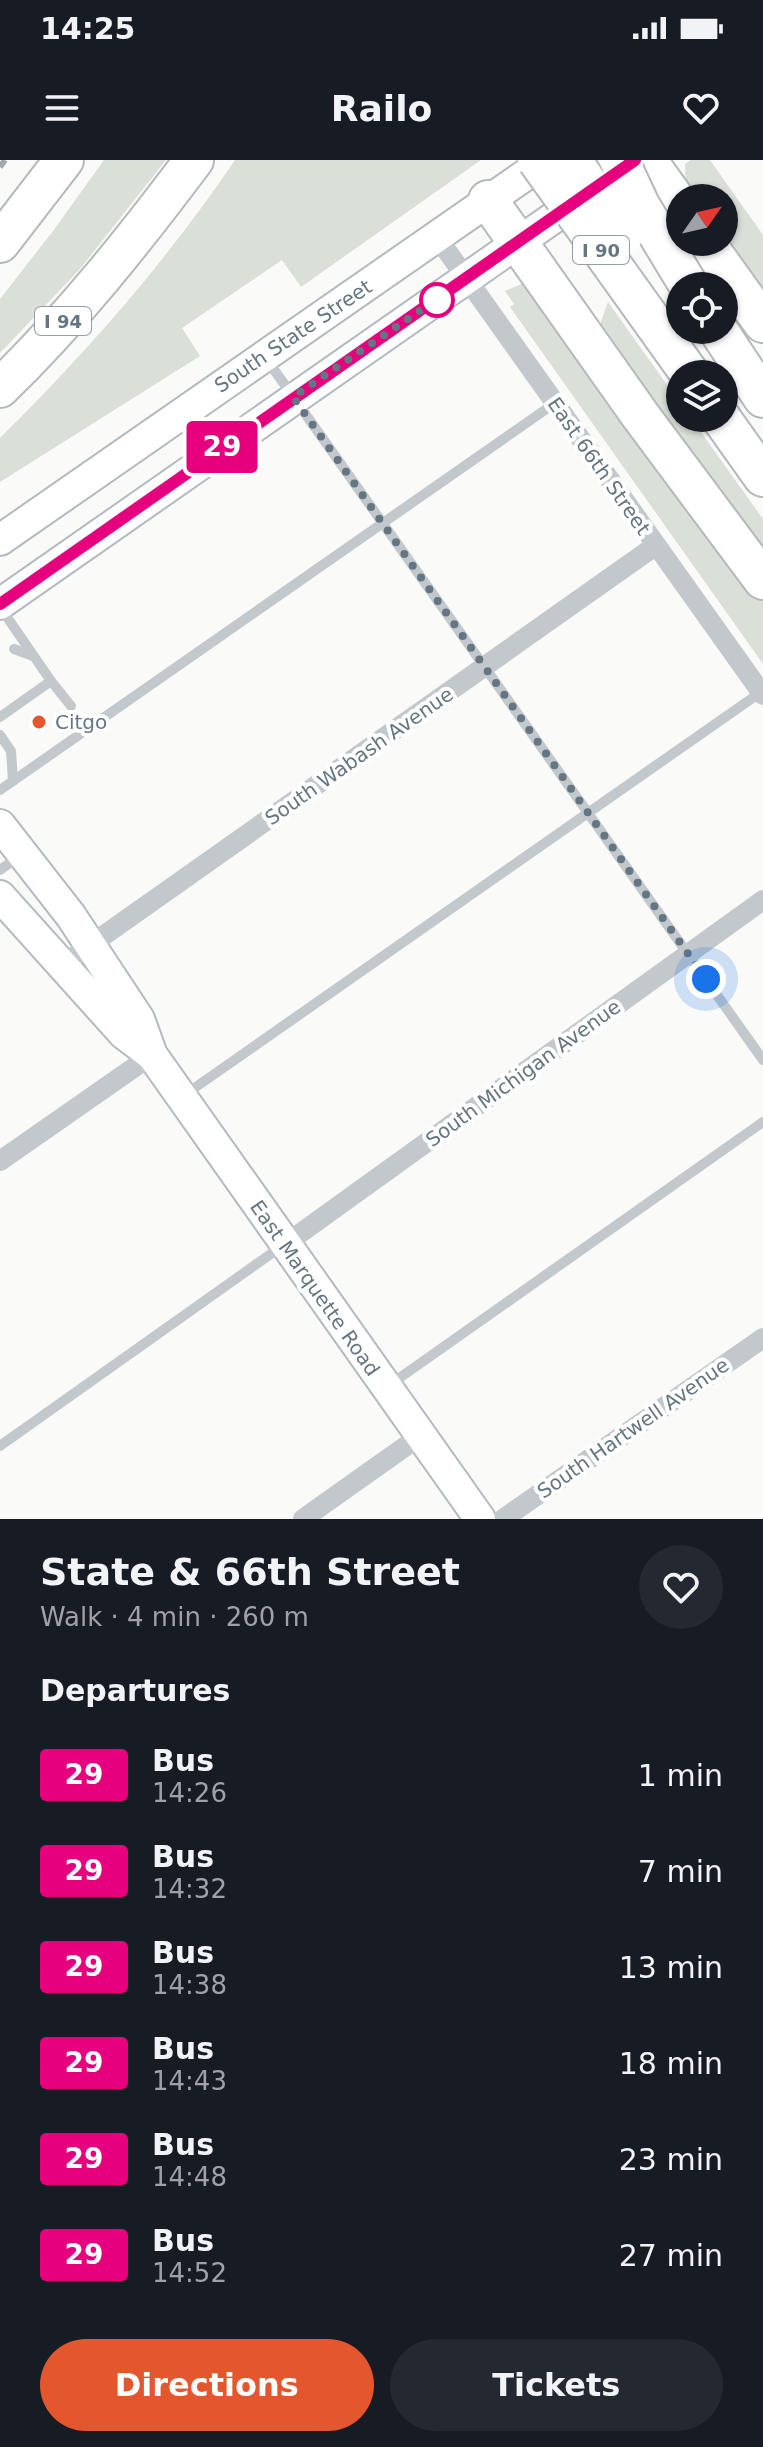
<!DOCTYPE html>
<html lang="en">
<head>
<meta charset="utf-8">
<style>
  :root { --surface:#171b24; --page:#242831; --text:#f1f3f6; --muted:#9ea1a6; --accent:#e4572e }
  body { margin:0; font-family:"DejaVu Sans",sans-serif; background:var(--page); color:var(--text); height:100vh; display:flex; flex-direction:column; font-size:30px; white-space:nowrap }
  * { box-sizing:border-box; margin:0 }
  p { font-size:26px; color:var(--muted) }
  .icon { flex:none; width:44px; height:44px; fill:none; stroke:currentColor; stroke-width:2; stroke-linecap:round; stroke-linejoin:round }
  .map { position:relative; height:1359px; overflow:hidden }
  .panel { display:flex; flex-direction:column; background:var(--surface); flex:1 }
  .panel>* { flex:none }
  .badge { padding:0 16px; border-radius:6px; font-size:28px; line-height:52px }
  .needle { width:52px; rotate:56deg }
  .fabs { position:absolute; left:666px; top:24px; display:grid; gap:16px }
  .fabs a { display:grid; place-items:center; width:72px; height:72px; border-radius:50%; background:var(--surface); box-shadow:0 2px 6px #0004; font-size:40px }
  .you { position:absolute; width:40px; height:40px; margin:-20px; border:6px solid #fff; border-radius:50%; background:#1a73e8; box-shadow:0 0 0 12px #1a73e833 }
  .map>.badge { position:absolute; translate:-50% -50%; box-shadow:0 0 0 4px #fff }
  h2 { padding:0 40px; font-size:30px; line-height:72px }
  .round { display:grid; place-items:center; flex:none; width:84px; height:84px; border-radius:42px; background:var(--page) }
  .head { display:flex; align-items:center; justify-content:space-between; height:136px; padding:0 40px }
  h1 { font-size:38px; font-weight:700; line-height:60px }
  .action { display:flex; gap:16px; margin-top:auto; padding:16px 40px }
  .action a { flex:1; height:92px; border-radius:48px; background:var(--accent); color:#fff; font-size:32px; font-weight:700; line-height:92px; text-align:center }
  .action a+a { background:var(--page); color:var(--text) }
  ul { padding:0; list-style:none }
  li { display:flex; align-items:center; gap:24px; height:96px; padding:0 40px }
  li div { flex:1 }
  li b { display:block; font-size:30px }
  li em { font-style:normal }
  li .badge { min-width:88px; font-weight:700; text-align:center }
  .status { display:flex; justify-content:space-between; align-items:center; height:56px; padding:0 40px; background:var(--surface); direction:ltr }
  .status svg { height:22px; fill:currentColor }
  header { display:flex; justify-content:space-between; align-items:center; height:104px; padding:0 40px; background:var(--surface); font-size:36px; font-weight:700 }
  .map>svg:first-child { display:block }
</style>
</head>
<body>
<div class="status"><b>14:25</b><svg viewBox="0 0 49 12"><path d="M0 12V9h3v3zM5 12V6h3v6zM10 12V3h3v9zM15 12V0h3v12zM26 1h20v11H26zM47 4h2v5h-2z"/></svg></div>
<header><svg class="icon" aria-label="menu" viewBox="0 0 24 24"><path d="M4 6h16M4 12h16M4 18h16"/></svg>Railo<svg class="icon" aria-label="heart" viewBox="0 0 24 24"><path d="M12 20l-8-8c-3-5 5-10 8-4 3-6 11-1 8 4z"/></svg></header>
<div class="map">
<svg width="763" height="1359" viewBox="0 0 763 1359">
  <rect width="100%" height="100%" fill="#fafaf8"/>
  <g fill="#dadfd7">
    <path d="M104,0H166L80,109L0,193V139L53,71Z"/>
    <path d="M235,0H481L301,127L282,100L182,168L200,196L0,322V278C87,192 166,102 235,0Z"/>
    <path d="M691,0H710L763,75V137L724,82V38H693L686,27L685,4Z"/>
    <path d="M528,121L763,442V504L510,147L514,144L505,131Z"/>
    <path d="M608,142L680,243V258H691L763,359V390L599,167Z"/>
  </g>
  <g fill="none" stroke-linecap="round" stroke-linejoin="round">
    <g stroke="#b3babf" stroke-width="34">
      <g id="secondary">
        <path d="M0,380L547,0"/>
        <path d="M0,444L589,33"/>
        <path d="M0,665L71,756L139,859L152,895L480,1359"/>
        <path d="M0,736L124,874L152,895"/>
      </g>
    </g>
    <g stroke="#b4b9bd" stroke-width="42">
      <g id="highway">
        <path d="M647,0L680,46"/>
        <path d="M488,40L640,255L763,420"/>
        <path d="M705,82L763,163"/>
        <path d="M0,83L64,0"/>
        <path d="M718,170L763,238"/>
        <path d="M665,179L690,214"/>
        <path d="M0,228C72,158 134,80 194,0"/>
        <path d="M721,258L763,317"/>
      </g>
    </g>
    <g stroke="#c3c8cc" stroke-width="10">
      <path d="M265,197L763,900"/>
      <path d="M0,447L51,521L0,557"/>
      <path d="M14,489L33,496"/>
      <path d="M51,521L71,546"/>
      <path d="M0,575L11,591L13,621"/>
      <path d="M0,630L555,243"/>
      <path d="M0,710L21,695"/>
      <path d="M183,936L761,532"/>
      <path d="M388,1226L763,962"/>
      <path d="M0,1286L282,1086"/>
    </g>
    <g stroke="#c3c8cc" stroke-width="20">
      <path d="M437,77L763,535"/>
      <path d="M62,805L655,386"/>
      <path d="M0,1001L152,895"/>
      <path d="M284,1085L763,740"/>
      <path d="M303,1359L420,1276"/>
      <path d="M503,1359L763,1178"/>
    </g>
    <use href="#secondary" stroke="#fff" stroke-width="30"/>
    <use href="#highway" stroke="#fff" stroke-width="38"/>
    <path stroke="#a2aab0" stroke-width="6" stroke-dasharray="12 6" stroke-linecap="butt" d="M0,7L5,0"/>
    <g stroke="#b4b9bd" stroke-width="42" stroke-linecap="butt">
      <g id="highway-bridge">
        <path d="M537,0L665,179"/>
        <path d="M572,0L623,76"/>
        <path d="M619,0L640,45L689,126"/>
      </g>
    </g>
    <use href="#highway-bridge" stroke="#fff" stroke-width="38"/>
  </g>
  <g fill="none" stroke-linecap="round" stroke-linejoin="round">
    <g stroke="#fff" stroke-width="18">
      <path id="line" d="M0,444L635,0"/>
    </g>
    <use href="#line" stroke="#e6007e" stroke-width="12"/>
    <path stroke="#657683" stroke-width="8" stroke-dasharray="0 14.4" d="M437,140L446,133L293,237L706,819"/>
  </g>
  <circle fill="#fff" stroke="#e6007e" stroke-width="4" cx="437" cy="140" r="16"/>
  <circle fill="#e4572e" stroke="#fff" stroke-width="3" cx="39" cy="562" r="8"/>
  <g text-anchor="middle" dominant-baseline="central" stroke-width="8" stroke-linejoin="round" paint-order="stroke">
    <g fill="#fff" stroke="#939fa8" stroke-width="2">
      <rect x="573" y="76" width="56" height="28" rx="6"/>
      <rect x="35" y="147" width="56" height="28" rx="6"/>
    </g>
    <g font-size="18" font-weight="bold" fill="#657683">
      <text x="601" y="90">I 90</text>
      <text x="63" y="161">I 94</text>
    </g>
    <g font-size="20" fill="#657683" stroke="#fff">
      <text transform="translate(293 176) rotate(-34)">South State Street</text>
      <text transform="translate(599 306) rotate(55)">East 66th Street</text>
      <text transform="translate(359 596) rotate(-35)">South Wabash Avenue</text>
      <text transform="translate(523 913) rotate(-36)">South Michigan Avenue</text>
      <text transform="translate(315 1128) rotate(55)">East Marquette Road</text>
      <text transform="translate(633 1268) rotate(-35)">South Hartwell Avenue</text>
    </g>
    <g font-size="20" fill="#657683" stroke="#fff" text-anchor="start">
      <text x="55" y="562">Citgo</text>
    </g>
  </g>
</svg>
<div class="fabs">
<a><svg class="needle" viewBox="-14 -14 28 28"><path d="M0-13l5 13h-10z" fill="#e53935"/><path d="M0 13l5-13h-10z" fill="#9ea1a6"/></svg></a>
<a><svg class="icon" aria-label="locate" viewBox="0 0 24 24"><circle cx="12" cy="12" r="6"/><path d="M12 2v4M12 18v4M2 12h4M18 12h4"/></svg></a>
<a><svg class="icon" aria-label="layers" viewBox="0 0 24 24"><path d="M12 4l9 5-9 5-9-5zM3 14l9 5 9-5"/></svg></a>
</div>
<div class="you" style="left:706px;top:819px"></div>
<b class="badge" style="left:222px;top:287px;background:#e6007e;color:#fff">29</b>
</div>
<section class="panel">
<div class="head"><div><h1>State &amp; 66th Street</h1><p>Walk · 4 min · 260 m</p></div><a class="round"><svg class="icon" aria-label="heart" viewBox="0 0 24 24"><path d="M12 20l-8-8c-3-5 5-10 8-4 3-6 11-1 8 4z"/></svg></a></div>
<h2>Departures</h2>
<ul>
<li><span class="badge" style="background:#e6007e;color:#fff">29</span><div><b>Bus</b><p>14:26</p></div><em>1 min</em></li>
<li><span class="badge" style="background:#e6007e;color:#fff">29</span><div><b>Bus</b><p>14:32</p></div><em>7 min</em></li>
<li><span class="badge" style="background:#e6007e;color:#fff">29</span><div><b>Bus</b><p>14:38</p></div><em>13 min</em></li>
<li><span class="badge" style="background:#e6007e;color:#fff">29</span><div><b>Bus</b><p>14:43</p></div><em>18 min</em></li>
<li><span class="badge" style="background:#e6007e;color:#fff">29</span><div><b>Bus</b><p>14:48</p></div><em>23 min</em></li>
<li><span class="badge" style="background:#e6007e;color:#fff">29</span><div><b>Bus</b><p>14:52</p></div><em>27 min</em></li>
</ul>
<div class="action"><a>Directions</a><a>Tickets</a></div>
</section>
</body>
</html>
